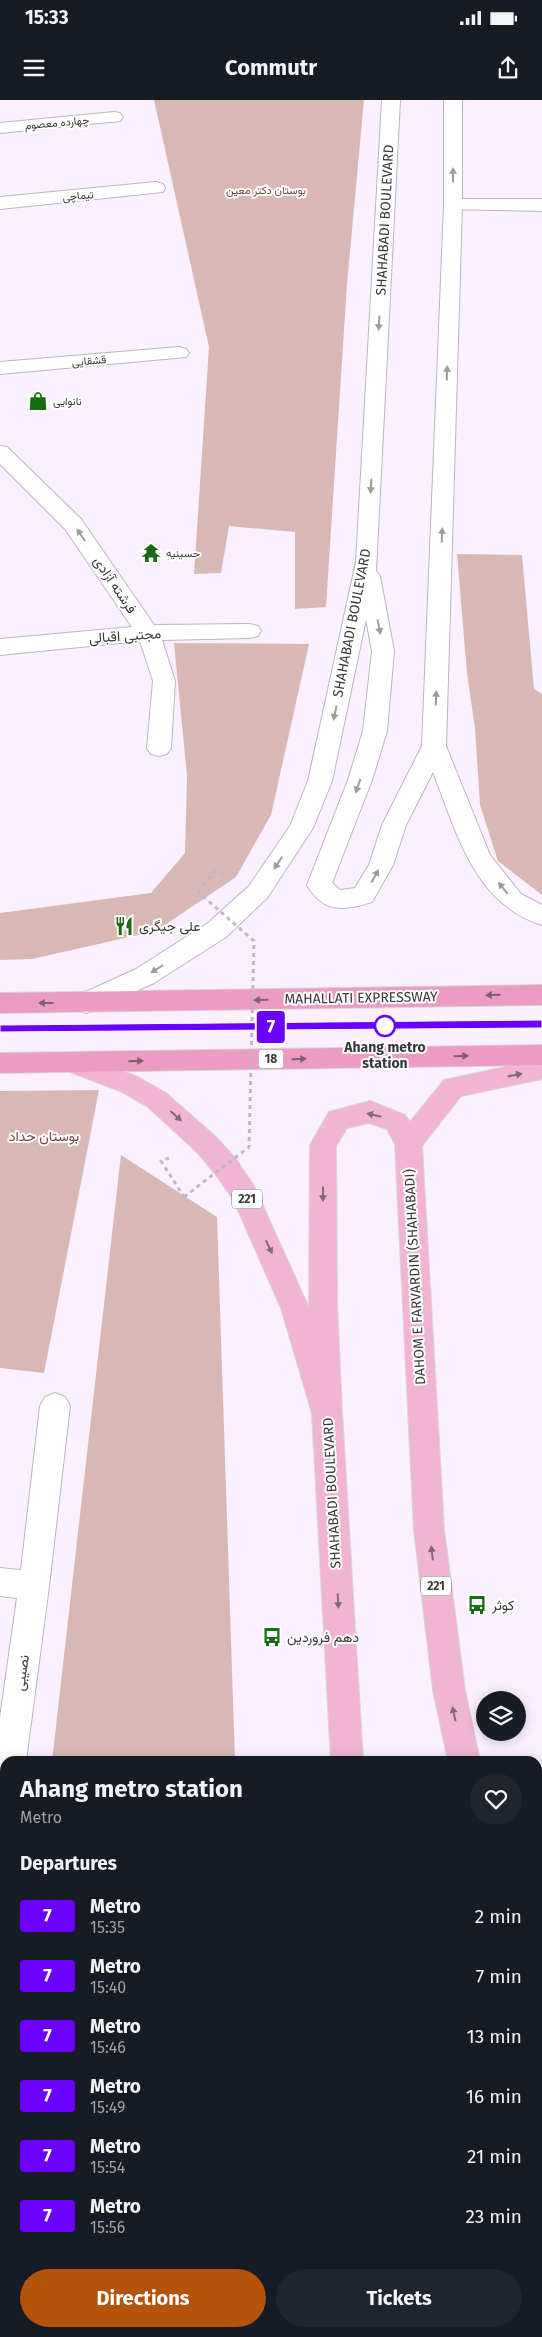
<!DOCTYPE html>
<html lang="en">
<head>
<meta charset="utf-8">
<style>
  :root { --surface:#171b24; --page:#20242c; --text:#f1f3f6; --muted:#9ea1a6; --accent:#b45309 }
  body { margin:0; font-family:"Fira Sans",Vazirmatn,sans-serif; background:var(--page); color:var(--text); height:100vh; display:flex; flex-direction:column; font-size:19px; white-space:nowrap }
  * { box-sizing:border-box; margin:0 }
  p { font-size:16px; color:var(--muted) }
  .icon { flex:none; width:28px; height:28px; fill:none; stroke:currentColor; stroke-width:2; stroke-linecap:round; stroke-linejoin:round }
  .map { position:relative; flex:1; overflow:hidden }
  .panel { position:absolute; left:0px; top:1656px; width:542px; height:581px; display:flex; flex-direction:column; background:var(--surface); border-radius:15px 15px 0 0; box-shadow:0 2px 12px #0003 }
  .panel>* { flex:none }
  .badge { padding:0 10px; border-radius:4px; font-size:18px; line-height:32px }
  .controls { position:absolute; left:476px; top:1591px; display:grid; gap:10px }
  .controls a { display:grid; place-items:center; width:50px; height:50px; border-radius:50%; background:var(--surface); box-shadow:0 2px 12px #0003; font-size:25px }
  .map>.badge { position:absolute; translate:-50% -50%; box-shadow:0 0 0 2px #fff }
  h2 { padding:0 20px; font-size:19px; line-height:45px }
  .round { display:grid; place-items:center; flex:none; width:52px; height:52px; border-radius:26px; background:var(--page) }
  .headline { display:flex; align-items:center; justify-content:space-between; height:85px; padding:0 20px }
  h1 { font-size:24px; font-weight:700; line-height:38px }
  .button { display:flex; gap:10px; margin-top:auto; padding:10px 20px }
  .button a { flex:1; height:58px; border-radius:30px; background:var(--accent); color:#fff; font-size:20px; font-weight:700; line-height:58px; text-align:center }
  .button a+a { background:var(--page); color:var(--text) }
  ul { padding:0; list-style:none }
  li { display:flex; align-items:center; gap:15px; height:60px; padding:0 20px }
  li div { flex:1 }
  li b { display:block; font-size:19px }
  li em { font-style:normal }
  li .badge { min-width:55px; font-weight:700; text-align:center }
  .status { display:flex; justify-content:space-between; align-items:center; height:35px; padding:0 25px; background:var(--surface); direction:ltr }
  .status svg { height:14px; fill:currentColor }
  header { display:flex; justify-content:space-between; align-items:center; height:65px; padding:0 20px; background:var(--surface); font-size:22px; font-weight:700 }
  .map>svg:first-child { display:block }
</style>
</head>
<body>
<div class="status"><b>15:33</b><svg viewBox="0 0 49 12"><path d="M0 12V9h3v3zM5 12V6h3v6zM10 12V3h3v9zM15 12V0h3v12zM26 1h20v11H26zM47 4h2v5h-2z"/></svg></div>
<header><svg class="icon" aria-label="menu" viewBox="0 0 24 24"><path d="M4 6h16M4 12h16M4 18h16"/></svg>Commutr<svg class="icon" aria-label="share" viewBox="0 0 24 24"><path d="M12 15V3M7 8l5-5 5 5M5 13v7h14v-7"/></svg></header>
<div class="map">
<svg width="542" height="2237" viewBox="0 0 542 2237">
  <rect width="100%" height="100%" fill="#faf0ff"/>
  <g fill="#d8b8b5">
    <path d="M154,0H364L347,184L326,507L295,509V432L229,426L221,473L194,474L209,247Z"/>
    <path d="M457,454L522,455L534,589L542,594V795L498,761L480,705L475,628L467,573Z"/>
    <path d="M174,543L309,544L271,715L236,777L156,831L32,859L0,860V813L151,793L185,753L187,676Z"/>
    <path d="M99,990L44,1273L0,1268V991Z"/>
    <path d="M121,1055L217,1117L235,1661H52Z"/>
  </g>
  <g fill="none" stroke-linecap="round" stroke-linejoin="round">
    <g stroke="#bdb4c2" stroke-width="2">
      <g id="minor">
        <path d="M114,12L120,13L123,17L120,21L0,33V23Z"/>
        <path d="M156,82L163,84L165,88L163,92L0,109V97Z"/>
        <path d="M453,99H542V111L446,109L444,105L446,101Z"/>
        <path d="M179,247L186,249L189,253L186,257L0,274V262Z"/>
        <path d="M0,346L7,347L81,419L154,525L250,524L258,526L261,531L258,536L250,538L162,540L175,581L171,648L167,654L159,656L151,654L147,648L153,581L140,541L0,555V539L132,527L65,429L0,364Z"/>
        <path d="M55,1293L65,1297L70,1306L49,1486L26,1661H5V1674L0,1672V1618L17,1498L0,1496V1468L21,1470L40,1306L45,1297Z"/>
        <path d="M5,1680V1746L0,1748V1682Z"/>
        <path d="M542,1802V1836L538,1837V1803Z"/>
        <path d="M5,1901V1935L0,1936V1902Z"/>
      </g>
    </g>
    <g stroke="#bdb4c2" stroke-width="2">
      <path id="secondary" d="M382,0H400L376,471L380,476L394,551L387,631L372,680L332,783L340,790L355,788L369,765L382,725L422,646L444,105V0H462V105L446,646L490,755L521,794L542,805V825C474,804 456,731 433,672L406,725L393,765L372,802C344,811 323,813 307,785L348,680L363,631L372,551L366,519L332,681L313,728L267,798L226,837L154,883L95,910L86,913L77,910L73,903L77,896L136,869L208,823L249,786L290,726L308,681L356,462Z"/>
    </g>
    <g stroke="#d8d7d8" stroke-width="2">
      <g id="primary">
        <path d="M71,952L138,977L166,993L216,1037L236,1059L254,1086L309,1208L310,1045L329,1012L370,1001L405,1015L410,1022L444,980L542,959V979L461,996L422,1046L444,1430L465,1590L480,1661H448L433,1590L414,1430L395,1044L387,1029L369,1023L347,1028L336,1046L337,1203L342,1313L363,1661H331L312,1313L281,1208L233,1099L216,1075L198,1053L148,1007L120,991L62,969L58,962L62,955Z"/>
        <path d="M538,1983L542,1985V2037L538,2035Z"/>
        <path d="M457,2232H495L496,2237H458Z"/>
      </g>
    </g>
    <g stroke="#d8d7d8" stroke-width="2">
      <g id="trunk">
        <path d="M542,885V905L0,913V893Z"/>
        <path d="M542,945V965L0,973V953Z"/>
      </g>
    </g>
    <g stroke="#bfb7c3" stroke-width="3" stroke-dasharray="4 4" stroke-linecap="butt">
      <path d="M198,792L215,771L226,776"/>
      <path d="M169,1058L161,1061L184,1097"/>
    </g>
    <g stroke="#bfb7c3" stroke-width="4" stroke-dasharray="4.5 4.5" stroke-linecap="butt">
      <path d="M538,1690L542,1689"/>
      <path d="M538,1747L542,1762"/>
    </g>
    <use href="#minor" fill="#fff" fill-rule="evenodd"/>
    <use href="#secondary" fill="#fff" fill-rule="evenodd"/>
    <use href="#primary" fill="#f1b4d3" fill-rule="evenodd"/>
    <use href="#trunk" fill="#ec9bc4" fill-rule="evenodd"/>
    <path stroke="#bfb7c3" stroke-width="3" stroke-dasharray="4 4" stroke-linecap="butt" d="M184,1097L249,1047L254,841L198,792"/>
    <path stroke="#bfb7c3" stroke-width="4" stroke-dasharray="4.5 4.5" stroke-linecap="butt" d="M538,1760L542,1759"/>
  </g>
  <defs><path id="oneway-solid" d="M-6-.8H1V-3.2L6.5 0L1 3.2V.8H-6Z" transform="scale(1.25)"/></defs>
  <g fill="#9c9b9e">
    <use href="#oneway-solid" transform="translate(453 75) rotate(-90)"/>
    <use href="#oneway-solid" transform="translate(379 223) rotate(93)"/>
    <use href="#oneway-solid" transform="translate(447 273) rotate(-88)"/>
    <use href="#oneway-solid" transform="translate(371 386) rotate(93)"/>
    <use href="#oneway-solid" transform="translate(81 435) rotate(-124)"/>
    <use href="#oneway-solid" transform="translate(442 435) rotate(-88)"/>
    <use href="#oneway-solid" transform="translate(379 527) rotate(79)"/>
    <use href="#oneway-solid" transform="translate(436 598) rotate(-88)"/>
    <use href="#oneway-solid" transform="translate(335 613) rotate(102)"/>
    <use href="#oneway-solid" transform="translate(358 686) rotate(110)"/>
    <use href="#oneway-solid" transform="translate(278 763) rotate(124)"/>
    <use href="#oneway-solid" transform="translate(375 776) rotate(-61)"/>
    <use href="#oneway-solid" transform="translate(503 788) rotate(-129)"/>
    <use href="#oneway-solid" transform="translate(157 869) rotate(148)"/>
  </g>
  <g fill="#815f72">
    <use href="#oneway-solid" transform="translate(493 895) rotate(179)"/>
    <use href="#oneway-solid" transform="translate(261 900) rotate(179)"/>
    <use href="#oneway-solid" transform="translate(46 903) rotate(-180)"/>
    <use href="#oneway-solid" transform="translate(461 956) rotate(-1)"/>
    <use href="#oneway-solid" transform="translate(299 959) rotate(-1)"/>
    <use href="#oneway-solid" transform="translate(136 961) rotate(-1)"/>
  </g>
  <g fill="#836978">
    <use href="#oneway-solid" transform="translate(515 975) rotate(-11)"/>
    <use href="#oneway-solid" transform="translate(374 1015) rotate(-167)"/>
    <use href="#oneway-solid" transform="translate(176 1016) rotate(42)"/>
    <use href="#oneway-solid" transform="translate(323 1094) rotate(90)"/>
    <use href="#oneway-solid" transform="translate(269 1147) rotate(65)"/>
    <use href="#oneway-solid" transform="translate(432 1453) rotate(-97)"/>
    <use href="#oneway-solid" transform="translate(338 1501) rotate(87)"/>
    <use href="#oneway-solid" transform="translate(454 1614) rotate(-102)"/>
  </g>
  <path fill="#6a00ff" stroke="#fff" d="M542,920V928L0,932V925Z"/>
  <defs>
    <g id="shop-bare" transform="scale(1.5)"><path d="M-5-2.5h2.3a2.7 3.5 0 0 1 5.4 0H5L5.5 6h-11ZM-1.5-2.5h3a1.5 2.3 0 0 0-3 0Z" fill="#176b11" stroke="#fff" stroke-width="2.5" paint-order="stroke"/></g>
    <g id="temple-bare" transform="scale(1.5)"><path d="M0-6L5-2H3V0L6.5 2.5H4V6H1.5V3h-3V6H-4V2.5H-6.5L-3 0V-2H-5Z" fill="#176b11" stroke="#fff" stroke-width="2.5" paint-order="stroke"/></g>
    <g id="restaurant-bare" transform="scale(1.5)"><path d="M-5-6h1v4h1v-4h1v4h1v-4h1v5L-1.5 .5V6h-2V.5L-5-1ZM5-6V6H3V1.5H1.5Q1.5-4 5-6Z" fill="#176b11" stroke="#fff" stroke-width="2.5" paint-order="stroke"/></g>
    <g id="bus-bare" transform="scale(1.5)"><path d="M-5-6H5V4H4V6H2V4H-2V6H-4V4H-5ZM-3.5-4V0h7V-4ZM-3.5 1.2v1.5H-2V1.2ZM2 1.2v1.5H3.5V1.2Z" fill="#176b11" stroke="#fff" stroke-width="2.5" paint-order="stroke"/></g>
  </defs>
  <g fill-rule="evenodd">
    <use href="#shop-bare" x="38" y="301"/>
    <use href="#temple-bare" x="151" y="453"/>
    <use href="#restaurant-bare" x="124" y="826"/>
    <use href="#bus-bare" x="477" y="1505"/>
    <use href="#bus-bare" x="272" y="1537"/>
  </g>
  <circle fill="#fff" stroke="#6a00ff" stroke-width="2.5" cx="385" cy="926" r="10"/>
  <g text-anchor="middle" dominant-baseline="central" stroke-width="4" stroke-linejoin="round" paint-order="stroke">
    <g font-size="11" fill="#3a373c" stroke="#fff">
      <text transform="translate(57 23) rotate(-5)">چهارده معصوم</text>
      <text transform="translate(78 96) rotate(-5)">تیماچی</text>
      <text transform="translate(89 261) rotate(-5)">قشقایی</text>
    </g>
    <g font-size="11" fill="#774441" stroke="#fff">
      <text x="266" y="90">بوستان دکتر معین</text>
    </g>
    <g font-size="11" fill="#3a373c" stroke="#fff" text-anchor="start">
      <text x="53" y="301">نانوایی</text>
      <text x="166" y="453">حسینیه</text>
    </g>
    <g fill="#fff" stroke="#757376" stroke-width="1">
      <rect x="258.5" y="949.5" width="25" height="19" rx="4"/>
      <rect x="232" y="1089.5" width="30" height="19" rx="4"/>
      <rect x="421" y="1476.5" width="30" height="19" rx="4"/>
    </g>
    <g font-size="12" font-weight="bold" fill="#3a373c">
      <text x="271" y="959">18</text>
      <text x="247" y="1099">221</text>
      <text x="436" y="1486">221</text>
    </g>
    <g font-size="14" fill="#3a373c" stroke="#fff">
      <text transform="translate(385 120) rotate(-87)">SHAHABADI BOULEVARD</text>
      <text transform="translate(115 485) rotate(56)">فرشته آزادی</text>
      <text transform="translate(352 523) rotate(-79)">SHAHABADI BOULEVARD</text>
      <text transform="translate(125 536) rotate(-4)">مجتبی اقبالی</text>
      <text transform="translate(361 898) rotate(-1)">MAHALLATI EXPRESSWAY</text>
      <text transform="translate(415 1177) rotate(-93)">DAHOM E FARVARDIN (SHAHABADI)</text>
      <text transform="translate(332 1393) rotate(-93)">SHAHABADI BOULEVARD</text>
      <text transform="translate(22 1573) rotate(-82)">نصیبی</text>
    </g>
    <g font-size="14" fill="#3a373c" stroke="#fff" text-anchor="start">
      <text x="139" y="826">علی جیگری</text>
      <text x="492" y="1505">کوثر</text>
      <text x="287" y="1537">دهم فروردین</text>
    </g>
    <g font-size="14" font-weight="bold" fill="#3a373c" stroke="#fff">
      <text x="385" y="947">Ahang metro<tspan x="385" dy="16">station</tspan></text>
    </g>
    <g font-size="14" fill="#774441" stroke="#fff">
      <text x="44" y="1036">بوستان حداد</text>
    </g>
  </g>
</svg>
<div class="controls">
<a><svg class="icon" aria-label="layers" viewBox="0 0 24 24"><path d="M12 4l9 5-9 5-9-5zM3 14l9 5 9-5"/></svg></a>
</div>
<b class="badge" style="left:271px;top:927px;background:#6a00ff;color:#fff">7</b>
<section class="panel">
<div class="headline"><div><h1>Ahang metro station</h1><p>Metro</p></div><a class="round"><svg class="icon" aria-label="heart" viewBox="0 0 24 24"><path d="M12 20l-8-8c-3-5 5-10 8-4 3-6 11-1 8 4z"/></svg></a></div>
<h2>Departures</h2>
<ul>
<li><span class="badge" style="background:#6a00ff;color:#fff">7</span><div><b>Metro</b><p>15:35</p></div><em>2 min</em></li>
<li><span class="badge" style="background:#6a00ff;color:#fff">7</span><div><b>Metro</b><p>15:40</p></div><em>7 min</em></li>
<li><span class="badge" style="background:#6a00ff;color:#fff">7</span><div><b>Metro</b><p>15:46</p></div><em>13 min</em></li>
<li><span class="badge" style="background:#6a00ff;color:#fff">7</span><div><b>Metro</b><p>15:49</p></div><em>16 min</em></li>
<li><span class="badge" style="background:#6a00ff;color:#fff">7</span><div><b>Metro</b><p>15:54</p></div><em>21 min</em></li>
<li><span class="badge" style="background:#6a00ff;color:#fff">7</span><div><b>Metro</b><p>15:56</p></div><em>23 min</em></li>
</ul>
<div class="button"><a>Directions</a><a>Tickets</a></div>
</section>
</div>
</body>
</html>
